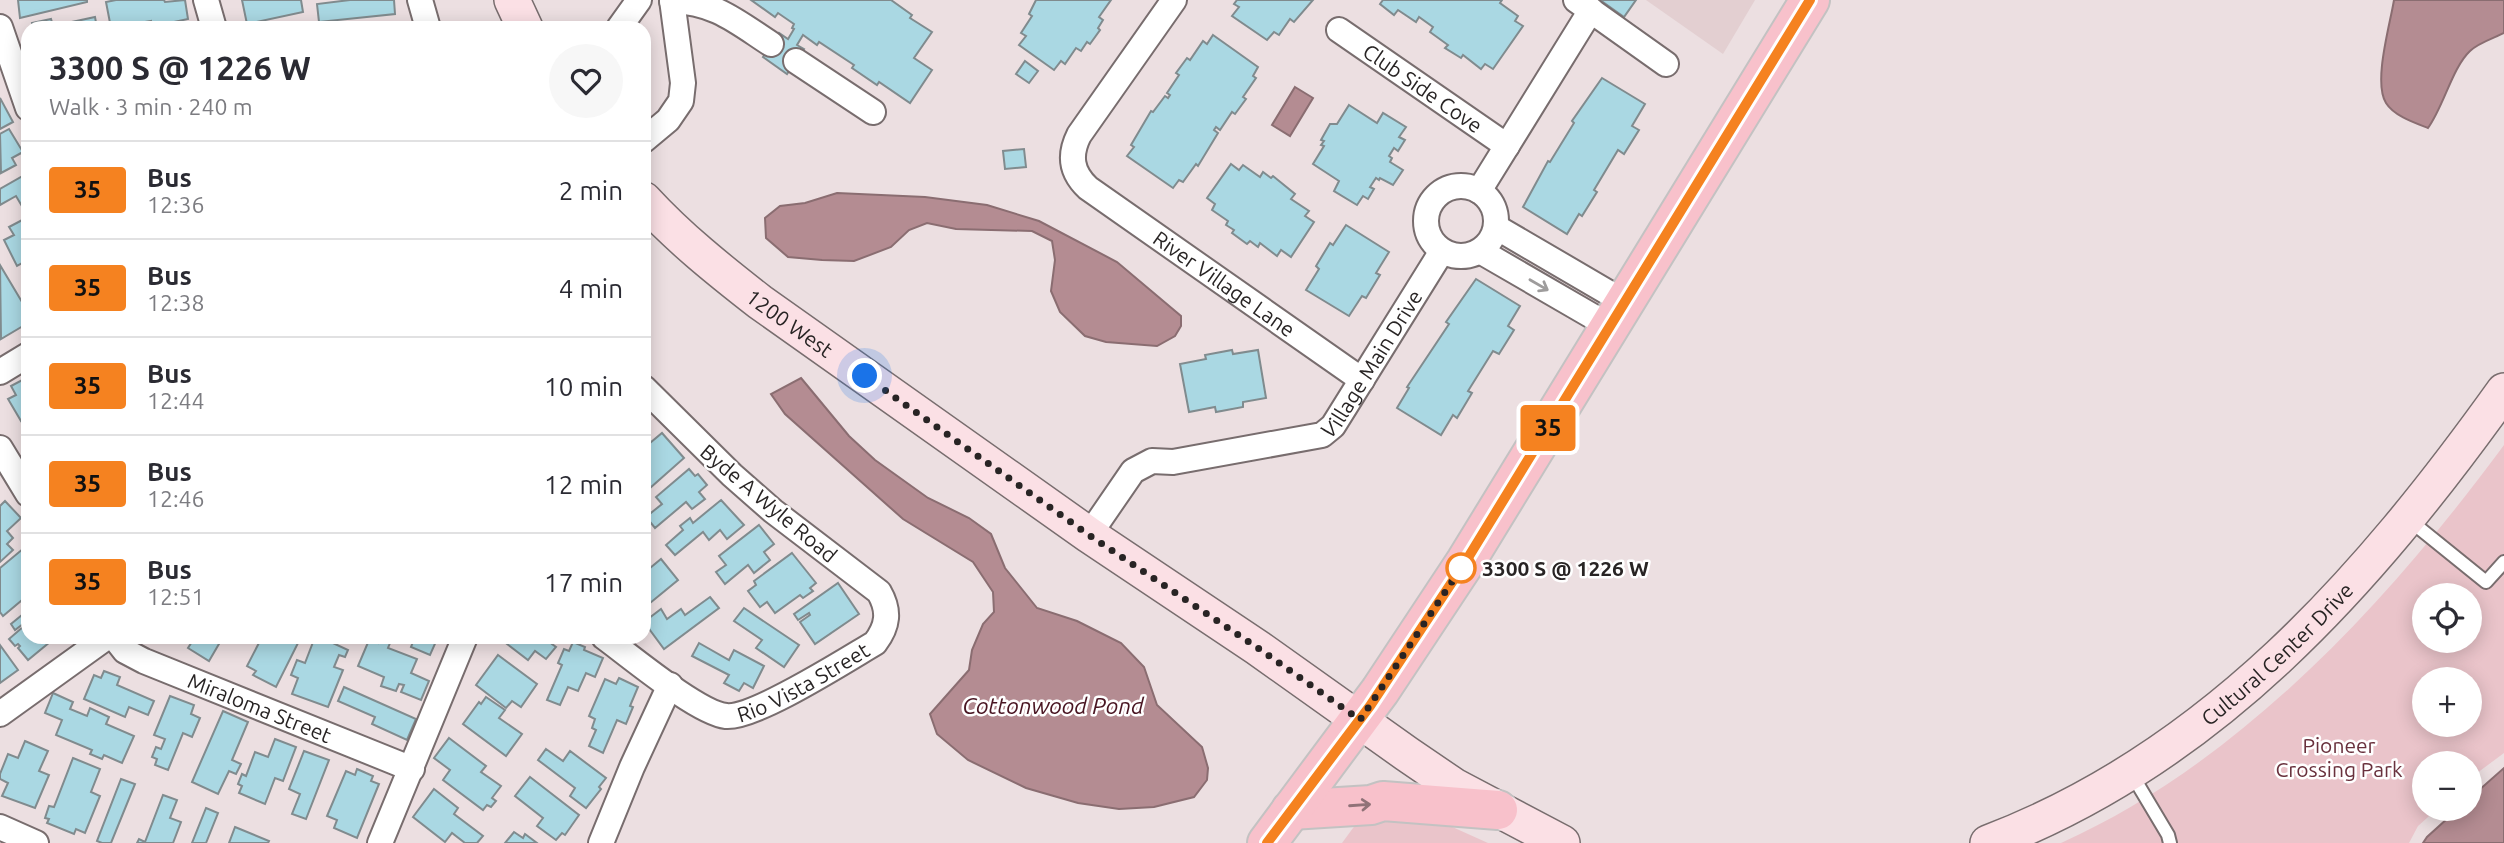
<!DOCTYPE html>
<html lang="en">
<head>
<meta charset="utf-8">
<style>
  :root { --surface:#fff; --page:#f7f7f7; --text:#2b2b33; --muted:#7c7c81; --line:#e1e1e2 }
  body { margin:0; font-family:Ubuntu,sans-serif; background:var(--page); color:var(--text); height:100vh; display:flex; flex-direction:column; font-size:26px; white-space:nowrap }
  * { box-sizing:border-box; margin:0 }
  p { font-size:23px; color:var(--muted) }
  .icon { flex:none; width:38px; height:38px; fill:none; stroke:currentColor; stroke-width:2; stroke-linecap:round; stroke-linejoin:round }
  .map { position:relative; flex:1; overflow:hidden }
  .details { position:absolute; left:21px; top:21px; width:630px; height:623px; display:flex; flex-direction:column; background:var(--surface); border-radius:21px; box-shadow:0 4px 18px #0003 }
  .details>* { flex:none }
  .badge { padding:0 14px; border-radius:5px; font-size:24px; line-height:46px }
  .controls { position:absolute; left:2412px; top:583px; display:grid; gap:14px }
  .controls a { display:grid; place-items:center; width:70px; height:70px; border-radius:50%; background:var(--surface); box-shadow:0 4px 18px #0003; font-size:35px }
  .you { position:absolute; width:35px; height:35px; margin:-18px; border:5px solid #fff; border-radius:50%; background:#1a73e8; box-shadow:0 0 0 10px #1a73e833 }
  .map>.badge { position:absolute; translate:-50% -50%; box-shadow:0 0 0 4px #fff }
  .round { display:grid; place-items:center; flex:none; width:74px; height:74px; border-radius:37px; background:var(--page) }
  .summary { display:flex; align-items:center; justify-content:space-between; height:119px; padding:0 28px }
  h1 { font-size:33px; font-weight:600; line-height:52px }
  ul { padding:0; list-style:none }
  li { display:flex; align-items:center; gap:21px; height:98px; padding:0 28px; border-top:2px solid var(--line) }
  li div { flex:1 }
  li b { display:block; font-size:26px }
  li em { font-style:normal }
  li .badge { min-width:77px; font-weight:700; text-align:center }
  .map>svg:first-child { display:block }
</style>
</head>
<body>
<div class="map">
<svg width="2504" height="843" viewBox="0 0 2504 843">
  <rect width="100%" height="100%" fill="#ecdfe1"/>
  <path fill="#e3cfd1" d="M1646,0H1755L1723,54Z"/>
  <g fill="#eac4ca" fill-rule="evenodd">
    <path d="M2504,445V753L2469,779V763H2424V808L2437,809L2418,826L2409,843H2061C2241,762 2389,601 2504,445ZM2424,595H2469V640H2424ZM2424,679H2469V724H2424Z"/>
    <path d="M1419,812L1488,843H1342L1356,824Z"/>
  </g>
  <g fill="#b48c92" stroke="#8a6d71" stroke-width="2">
    <path d="M2394,0H2504V33C2494,38 2478,43 2470,51C2452,68 2444,106 2428,128C2415,123 2394,116 2386,103C2373,82 2390,25 2394,0Z"/>
    <path d="M1295,87L1313,98L1290,136L1272,125Z"/>
    <path d="M837,193L925,197L987,205L1039,221L1117,262L1181,316V326L1175,336L1157,346L1106,342L1085,336L1060,312L1051,291L1055,260L1052,241L1032,231L956,229L927,223L909,230L891,247L854,261L822,260L788,257L766,238L765,218L780,206L805,203Z"/>
    <path d="M801,378L849,436L875,460L928,498L969,518L991,534L1005,568L1037,608L1077,621L1121,643L1144,667L1157,705L1202,747L1208,768L1207,780L1194,797L1154,807L1119,809L1078,803L1026,788L968,760L937,734L930,714L969,670L972,650L983,624L994,612L993,592L973,562L903,519L785,414L771,394Z"/>
    <path d="M2504,768V843H2423L2427,837L2458,809L2469,808V799Z"/>
  </g>
  <g fill="#aad8e3" stroke="#808b8e" stroke-width="2">
    <path d="M18,0H87V2L20,18Z"/>
    <path d="M116,0H164L165,2L185,0L188,19L169,23V26L159,28H152L151,21L111,28L106,2Z"/>
    <path d="M242,0H301L303,12L247,24Z"/>
    <path d="M350,0H394L395,14L319,22L317,4Z"/>
    <path d="M751,0H891L912,15L910,18L932,32L914,58L932,70L910,103L879,82L877,85L852,68L854,65L819,42L817,45L803,35L797,45L804,49L787,74L763,57L779,33L788,39L794,29L792,28L794,24L778,13L775,17Z"/>
    <path d="M1036,0H1111L1099,17L1103,20L1098,28L1100,30L1090,44L1087,42L1081,51L1076,48L1065,64L1061,61L1054,70L1019,45L1026,36L1021,33L1032,16L1029,14Z"/>
    <path d="M1237,0H1313L1294,22L1290,19L1279,35L1274,32L1267,40L1232,16L1239,7L1234,4Z"/>
    <path d="M1383,0H1502L1500,3L1518,16L1515,21L1523,26L1493,69L1485,64L1481,69L1463,55L1461,58L1445,48L1448,45L1430,32L1433,27L1419,17L1416,22L1398,10L1394,15L1380,4Z"/>
    <path d="M1600,0H1636L1624,17Z"/>
    <path d="M95,17L97,28H33L32,23L51,19L53,26Z"/>
    <path d="M1213,35L1258,67L1253,76L1256,78L1243,97L1246,99L1235,114L1232,112L1220,130L1216,127L1214,130L1218,133L1198,166L1196,164L1183,182L1179,180L1173,188L1127,156L1134,147L1131,145L1151,111L1153,112L1165,96L1168,98L1170,95L1167,93L1179,75L1176,73L1187,58L1190,60L1203,41L1207,44Z"/>
    <path d="M1025,61L1038,71L1029,83L1016,74Z"/>
    <path d="M1602,78L1645,104L1632,126L1639,130L1624,154L1618,150L1594,190L1597,192L1582,216L1579,214L1567,234L1523,207L1548,161L1550,162L1574,123L1572,121Z"/>
    <path d="M0,98L13,122L0,129Z"/>
    <path d="M1349,105L1377,123L1383,113L1406,127L1399,137L1405,140L1398,151L1394,148L1389,156L1392,158L1390,162L1403,170L1393,185L1380,178L1379,180L1376,178L1370,187L1374,189L1368,199L1363,196L1357,205L1334,191L1339,181L1313,164L1324,146L1321,145L1324,141L1321,140L1330,124H1337Z"/>
    <path d="M9,129L23,152L12,158L16,165L1,173L0,134Z"/>
    <path d="M1024,149L1026,167L1005,169L1003,151Z"/>
    <path d="M1231,164L1239,170L1243,165L1260,177L1263,172L1271,178L1273,176L1295,194L1291,199L1309,211L1305,216L1314,222L1291,257L1281,250L1277,256L1260,243L1258,247L1250,241L1247,244L1232,233L1234,230L1226,225L1228,221L1212,210L1215,204L1207,198Z"/>
    <path d="M28,173V212L26,213L16,196L0,205V189Z"/>
    <path d="M28,217V260L17,266L4,240L14,235L9,227Z"/>
    <path d="M1346,225L1389,252L1376,273L1380,275L1366,298L1362,296L1349,316L1306,290L1319,269L1316,266L1330,243L1333,245Z"/>
    <path d="M0,265L28,312V323L1,339Z"/>
    <path d="M1476,279L1520,306L1508,326L1514,330L1499,354L1493,351L1468,391L1472,393L1457,418L1453,415L1441,435L1397,408L1409,388L1407,387L1449,324L1446,322Z"/>
    <path d="M1232,350L1233,354L1258,350L1266,398L1243,402V407L1216,412L1215,407L1189,412L1180,364L1206,359L1205,355Z"/>
    <path d="M26,378L28,381V426L24,419L21,421L8,399L16,395L11,386Z"/>
    <path d="M662,433L684,458L650,488L644,481V448Z"/>
    <path d="M689,469L695,476L698,474L707,485L699,492L705,499L692,509L686,502L655,528L646,517L662,504L656,497Z"/>
    <path d="M721,500L744,525L727,539L720,530L709,540L703,532L675,555L666,545L683,530L680,526L690,518L693,523Z"/>
    <path d="M5,501L21,518L7,531L13,538L7,544L13,550L0,562V506Z"/>
    <path d="M759,525L774,544L764,552L770,560L754,573L748,565L725,584L716,572L726,565L719,556Z"/>
    <path d="M24,548L28,552V595L3,616L0,612V568Z"/>
    <path d="M792,553L816,583L810,588L813,591L803,598L800,595L775,613L767,602L760,607L748,591L756,585L754,581Z"/>
    <path d="M661,559L678,580L644,608V573Z"/>
    <path d="M838,583L859,614L815,644L800,622L810,615L809,613L798,620L794,614Z"/>
    <path d="M710,597L719,608L664,649L644,622L661,609L667,619L681,609L685,615Z"/>
    <path d="M744,608L799,645L784,667L756,648L762,640L734,621Z"/>
    <path d="M28,610V637H56L28,660L18,648L20,646L18,644L15,646L9,639L24,626L23,624L15,630L11,624Z"/>
    <path d="M195,637H223L209,661L188,648Z"/>
    <path d="M262,637H301L276,687L253,675L256,671L247,666Z"/>
    <path d="M315,637H320L348,650L345,657L339,655L334,667L343,670L328,707L292,694L298,678L291,675L297,660L305,663Z"/>
    <path d="M415,637H438L430,655L411,647Z"/>
    <path d="M498,637H557L552,644L556,647L546,659L535,651L528,660Z"/>
    <path d="M380,639L390,643L388,648L417,659L411,673L429,681L421,700L401,692L404,685L399,684L396,691L381,686L384,677L358,666L369,640L378,643Z"/>
    <path d="M573,642L585,647L584,650L603,658L595,677L586,673L578,691L568,687L560,705L547,700L562,665L558,663L564,649L569,651Z"/>
    <path d="M699,643L729,660L734,650L764,666L753,688L744,683L739,691L724,683L729,675L692,656Z"/>
    <path d="M0,645L18,670L0,683Z"/>
    <path d="M498,655L537,684L521,707L512,701L506,708L476,685Z"/>
    <path d="M104,671L120,677L117,685L154,701L148,715L129,707L125,717L84,699L94,675L101,678Z"/>
    <path d="M619,678L638,687L630,706L633,707L626,724L617,720L603,753L589,746L596,730L592,728L595,719L589,716L605,679L616,684Z"/>
    <path d="M344,687L416,719L407,740L372,724L375,717L338,701Z"/>
    <path d="M53,693L73,702L70,709L87,716L90,708L109,717L106,724L134,736L122,763L104,755L102,759L90,754L92,750L56,735L62,720L45,713Z"/>
    <path d="M170,696L194,705L191,714L200,718L192,737L183,733L168,770L155,765L157,759L152,757L156,747L161,749L165,739L154,735Z"/>
    <path d="M486,697L505,710L499,718L522,734L506,756L463,724L479,702L481,704Z"/>
    <path d="M223,711L248,722L232,760L241,764L236,774L229,771L218,794L192,782Z"/>
    <path d="M449,738L486,766L481,772L501,786L492,798L496,801L491,807L487,805L483,810L443,780L450,770L434,758Z"/>
    <path d="M275,739L296,747L283,781L275,778L265,804L239,793L242,786L238,784L242,774L246,776L255,752L268,757Z"/>
    <path d="M25,741L48,751L39,771L49,775L35,808L2,796L8,783L0,779V774L8,754L18,758Z"/>
    <path d="M546,749L563,761L570,751L606,778L599,787L601,789L586,808L570,796L575,788L538,760Z"/>
    <path d="M304,751L329,760L306,819L292,814L300,794L289,789Z"/>
    <path d="M73,758L100,769L91,792L100,796L85,833L76,829L74,834L47,823L49,819L45,818L49,806L54,807Z"/>
    <path d="M357,769L373,776L371,781L379,784L357,838L334,828L337,820L327,816L346,771L355,775Z"/>
    <path d="M530,777L579,815L565,835L562,833L556,840L537,826L543,818L515,796Z"/>
    <path d="M121,779L135,784L111,843H102L97,841Z"/>
    <path d="M434,789L458,808L454,814L483,836L477,843H465L452,833L445,842L413,817Z"/>
    <path d="M163,795L177,800L170,818L181,822L173,843H137L139,839L145,842Z"/>
    <path d="M206,808L218,813L206,843H192Z"/>
    <path d="M235,827L269,841L268,843H229Z"/>
    <path d="M514,832L523,838L525,834L537,843H505Z"/>
  </g>
  <g fill="none" stroke-linecap="round" stroke-linejoin="round">
    <g stroke="#786d6e" stroke-width="16">
      <g id="lane">
        <path d="M2408,519L2486,582L2504,562"/>
        <path d="M2131,773L2168,835L2170,843"/>
      </g>
    </g>
    <g stroke="#786d6e" stroke-width="28">
      <g id="street">
        <path d="M206,0L214,28"/>
        <path d="M420,0L428,28"/>
        <path id="s1" d="M1174,0L1079,135C1069,155 1071,172 1088,188L1362,380"/>
        <path d="M1576,0L1666,64"/>
        <path d="M672,1C715,2 737,22 771,44"/>
        <path d="M0,27L28,108"/>
        <path d="M619,28L639,0"/>
        <path id="s2" d="M1339,30L1507,146"/>
        <path d="M796,61L873,112"/>
        <path d="M644,140L668,120L681,101L683,83L672,0"/>
        <circle cx="1461" cy="221" r="35"/>
        <path d="M1479,191L1591,10"/>
        <path d="M1496,227L1626,303"/>
        <path d="M1480,251L1611,327"/>
        <path d="M0,372L28,355"/>
        <path d="M0,448L28,494"/>
        <path id="s3" d="M1089,535L1133,471L1152,461L1173,462L1322,435L1333,426L1442,251"/>
        <path id="s4" d="M114,637L125,651L144,661L412,769"/>
        <path id="s5" d="M604,637C630,656 698,713 726,716C754,719 846,660 875,643C888,626 890,611 879,592L773,511L732,475L644,388"/>
        <path d="M0,714L107,637"/>
        <path d="M0,827L36,843"/>
        <path d="M380,843L465,637"/>
        <path d="M601,843L632,767L670,685"/>
      </g>
    </g>
    <g stroke="#786d6e" stroke-width="38">
      <g id="secondary">
        <path d="M512,0L525,28"/>
        <path id="s6" d="M644,200C679,238 719,270 760,302L1089,535L1258,648L1407,754L1454,786L1562,843"/>
        <path id="s7" d="M1988,843C2212,758 2368,581 2504,391"/>
      </g>
    </g>
    <g stroke="#c3c2c2" stroke-width="42">
      <g id="primary">
        <path d="M1291,810L1371,805L1383,801L1498,810"/>
        <path d="M1267,843L1380,691L1466,561L1810,0"/>
      </g>
    </g>
    <use href="#lane" stroke="#fff" stroke-width="12"/>
    <use href="#street" stroke="#fff" stroke-width="24"/>
    <use href="#secondary" stroke="#fbe0e5" stroke-width="35"/>
    <use href="#primary" stroke="#f8c1cb" stroke-width="38"/>
  </g>
  <defs><path id="oneway-shaft" d="M-6 0H5M1.5-3L5.5 0L1.5 3" fill="none" stroke-width="1.6" stroke-linecap="round" stroke-linejoin="round" transform="scale(1.75)"/></defs>
  <use stroke="#9e9c9c" href="#oneway-shaft" transform="translate(1539 285) rotate(30)"/>
  <use stroke="#907278" href="#oneway-shaft" transform="translate(1360 805) rotate(-4)"/>
  <g fill="none" stroke-linecap="round" stroke-linejoin="round">
    <g stroke="#fff" stroke-width="16">
      <path id="line" d="M1267,843L1370,706L1466,561L1810,0"/>
    </g>
    <use href="#line" stroke="#f58220" stroke-width="10"/>
    <path stroke="#282424" stroke-width="7" stroke-dasharray="0 12.6" d="M865,376L1089,535L1258,648L1360,720L1461,568"/>
  </g>
  <circle fill="#fff" stroke="#f58220" stroke-width="3.5" cx="1461" cy="568" r="14"/>
  <g text-anchor="middle" dominant-baseline="central" stroke-width="5" stroke-linejoin="round" paint-order="stroke">
    <g font-size="21" fill="#282424" stroke="#fff">
      <text stroke="none"><textPath href="#s2" startOffset="102">Club Side Cove</textPath></text>
      <text stroke="none"><textPath href="#s1" startOffset="390">River Village Lane</textPath></text>
      <text stroke="none"><textPath href="#s6" startOffset="191">1200 West</textPath></text>
      <text stroke="none"><textPath href="#s3" startOffset="359">Village Main Drive</textPath></text>
      <text transform="translate(769 503) rotate(40)">Byde A Wyle Road</text>
      <text stroke="none"><textPath href="#s7" startOffset="348">Cultural Center Drive</textPath></text>
      <text stroke="none"><textPath href="#s5" startOffset="231">Rio Vista Street</textPath></text>
      <text stroke="none"><textPath href="#s4" startOffset="164">Miraloma Street</textPath></text>
    </g>
    <g font-size="21" font-weight="bold" fill="#282424" stroke="#fff" text-anchor="start">
      <text x="1482" y="568">3300 S @ 1226 W</text>
    </g>
    <g font-size="21" fill="#69313d" stroke="#fff">
      <text x="2339" y="745">Pioneer<tspan x="2339" dy="24">Crossing Park</tspan></text>
    </g>
    <g font-size="23" font-style="italic" fill="#491522" stroke="#fff">
      <text x="1053" y="705">Cottonwood Pond</text>
    </g>
  </g>
</svg>
<div class="controls">
<a><svg class="icon" aria-label="locate" viewBox="0 0 24 24"><circle cx="12" cy="12" r="6"/><path d="M12 2v4M12 18v4M2 12h4M18 12h4"/></svg></a>
<a>+</a>
<a>−</a>
</div>
<div class="you" style="left:865px;top:376px"></div>
<b class="badge" style="left:1548px;top:428px;background:#f58220;color:#111">35</b>
<section class="details">
<div class="summary"><div><h1>3300 S @ 1226 W</h1><p>Walk · 3 min · 240 m</p></div><a class="round"><svg class="icon" aria-label="heart" viewBox="0 0 24 24"><path d="M12 20l-8-8c-3-5 5-10 8-4 3-6 11-1 8 4z"/></svg></a></div>
<ul>
<li><span class="badge" style="background:#f58220;color:#111">35</span><div><b>Bus</b><p>12:36</p></div><em>2 min</em></li>
<li><span class="badge" style="background:#f58220;color:#111">35</span><div><b>Bus</b><p>12:38</p></div><em>4 min</em></li>
<li><span class="badge" style="background:#f58220;color:#111">35</span><div><b>Bus</b><p>12:44</p></div><em>10 min</em></li>
<li><span class="badge" style="background:#f58220;color:#111">35</span><div><b>Bus</b><p>12:46</p></div><em>12 min</em></li>
<li><span class="badge" style="background:#f58220;color:#111">35</span><div><b>Bus</b><p>12:51</p></div><em>17 min</em></li>
</ul>
</section>
</div>
</body>
</html>
